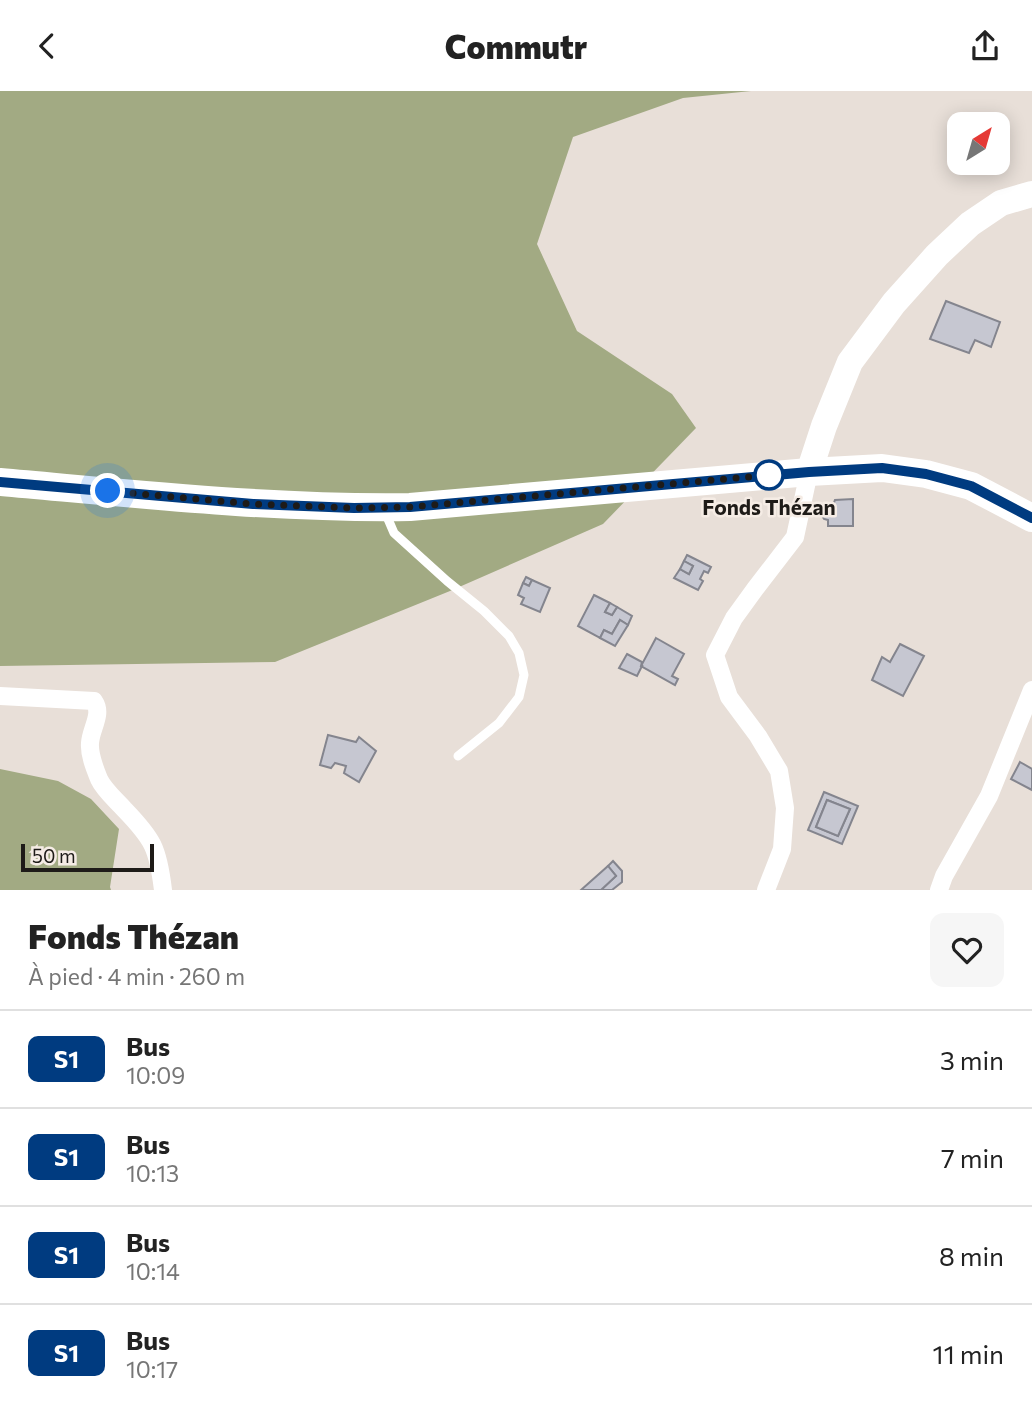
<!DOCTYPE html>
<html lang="fr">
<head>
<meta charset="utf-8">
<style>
  :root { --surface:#fff; --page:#f6f6f6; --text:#222; --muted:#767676; --line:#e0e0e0 }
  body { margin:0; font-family:Commissioner,sans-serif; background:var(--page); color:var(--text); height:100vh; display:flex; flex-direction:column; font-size:26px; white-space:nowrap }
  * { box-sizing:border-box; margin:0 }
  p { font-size:23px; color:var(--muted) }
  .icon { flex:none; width:38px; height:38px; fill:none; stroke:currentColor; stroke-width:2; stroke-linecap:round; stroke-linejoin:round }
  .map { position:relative; height:799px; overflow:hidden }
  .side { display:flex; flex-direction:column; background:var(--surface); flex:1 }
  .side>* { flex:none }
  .badge { padding:0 14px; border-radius:10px; font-size:24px; line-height:46px }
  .needle { width:46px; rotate:37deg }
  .tools { position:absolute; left:947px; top:21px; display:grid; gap:14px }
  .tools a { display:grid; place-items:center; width:63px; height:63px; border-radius:14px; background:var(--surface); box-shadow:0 4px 18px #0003; font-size:35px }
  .scale { position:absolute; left:21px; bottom:18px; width:133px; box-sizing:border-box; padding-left:7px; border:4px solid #1e1b18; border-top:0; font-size:19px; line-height:24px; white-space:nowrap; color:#1e1b18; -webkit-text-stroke:5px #f5ece5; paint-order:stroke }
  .you { position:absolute; width:35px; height:35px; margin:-18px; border:5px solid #fff; border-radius:50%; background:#1a73e8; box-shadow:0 0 0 10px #1a73e833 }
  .map>.badge { position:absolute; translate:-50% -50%; box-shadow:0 0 0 4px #fff }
  .round { display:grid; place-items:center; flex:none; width:74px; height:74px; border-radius:14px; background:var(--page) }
  .headline { display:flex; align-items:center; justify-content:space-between; height:119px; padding:0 28px }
  h1 { font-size:33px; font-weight:800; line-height:52px }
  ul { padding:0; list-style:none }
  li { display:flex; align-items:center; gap:21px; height:98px; padding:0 28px; border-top:2px solid var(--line) }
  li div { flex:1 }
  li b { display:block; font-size:26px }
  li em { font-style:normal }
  li .badge { min-width:77px; font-weight:700; text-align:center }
  header { display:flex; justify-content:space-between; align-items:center; height:91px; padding:0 28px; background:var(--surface); font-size:32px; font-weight:800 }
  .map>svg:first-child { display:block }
</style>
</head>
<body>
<header><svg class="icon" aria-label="back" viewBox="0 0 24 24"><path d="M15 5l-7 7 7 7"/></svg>Commutr<svg class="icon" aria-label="share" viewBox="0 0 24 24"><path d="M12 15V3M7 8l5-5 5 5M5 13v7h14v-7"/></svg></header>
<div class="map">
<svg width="1032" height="799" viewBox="0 0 1032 799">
  <rect width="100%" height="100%" fill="#e8dfd8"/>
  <g fill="#a2aa83">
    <path d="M0,0H751L683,7L573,46L537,153L577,240L672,303L696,337L603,433L450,500L275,571L0,575Z"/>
    <path d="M0,678L58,690L91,708L119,738L110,796L111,799H0Z"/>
  </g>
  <g fill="#c6c7d1" stroke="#84858e" stroke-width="2" fill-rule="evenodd">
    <path d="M946,210L1000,231L991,256L975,249L969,262L930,248Z"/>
    <path d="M853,408V435H828V429L824,428L821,423L822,416L833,414L835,409Z"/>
    <path d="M687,464L711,476L708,482L704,480L700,488L703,490L698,499L674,487L680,478L689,483L693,475L684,470Z"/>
    <path d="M684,470L693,475L689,483L680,478Z"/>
    <path d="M526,486L532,489L529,495L523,492Z"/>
    <path d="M532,489L550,497L540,521L521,513L524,507L518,504L523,492L529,495Z"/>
    <path d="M594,504L610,512L605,521L612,524L617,516L632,525L628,534L620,529L612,543L604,539L600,547L578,535Z"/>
    <path d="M610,512L617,516L612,524L605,521Z"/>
    <path d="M620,529L628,534L615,555L600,547L604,539L612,543Z"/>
    <path d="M656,547L684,563L672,585L678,588L675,594L641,575Z"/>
    <path d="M900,553L924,565L903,605L872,589L882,566L890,571Z"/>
    <path d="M627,563L642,571L641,575H642L637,585L619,577Z"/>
    <path d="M328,644L356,651L359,646L376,660L359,691L344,682L346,675L335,672L331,677L320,674Z"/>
    <path d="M1020,671L1032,678V699L1011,688Z"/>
    <path d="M824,701L858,715L842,753L808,739ZM827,709L850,718L838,745L816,736Z"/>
    <path d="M827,709L850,718L838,745L816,736Z"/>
    <path d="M613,770L622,780V791L612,799H601L616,785L608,775Z"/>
    <path d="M608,775L616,785L601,799H581Z"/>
  </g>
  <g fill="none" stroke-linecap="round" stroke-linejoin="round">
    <path stroke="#fff" stroke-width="9" d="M385,421L394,442L447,490L484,520L509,545L519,562L524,584L519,606L499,632L458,665"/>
    <g stroke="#fff" stroke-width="18">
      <path d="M0,605L94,610C103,623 91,637 90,652C89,664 95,678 99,688C104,699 116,709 124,718C153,748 158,757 163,799"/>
      <path d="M766,799L782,758L785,717L779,680L758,645L729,606L715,564L734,527L755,498L795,446L809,381"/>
      <path d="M939,799L944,785L989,705L1032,599"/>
    </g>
    <path stroke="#fff" stroke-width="26" d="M809,381L824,335L850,271L894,212L937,164L970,133L1001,112L1032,103"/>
    <path stroke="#fff" stroke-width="28" d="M0,391C137,403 273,418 410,416L809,381L882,377L926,383L971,395L1032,427"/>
  </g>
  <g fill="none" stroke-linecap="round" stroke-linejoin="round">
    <g stroke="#fff" stroke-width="16">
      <path id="line" d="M0,391L253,413L354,417L410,416L809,381L882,377L926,383L971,395L1032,427"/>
    </g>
    <use href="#line" stroke="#003b80" stroke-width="10"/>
    <path stroke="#1e1b18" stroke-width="7" stroke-dasharray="0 12.6" d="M108,400L253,413L354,417L410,416L782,383L769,384"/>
  </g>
  <circle fill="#fff" stroke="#003b80" stroke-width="3.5" cx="769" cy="384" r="14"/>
  <g text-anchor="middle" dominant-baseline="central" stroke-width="5" stroke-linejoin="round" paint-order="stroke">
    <g font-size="21" font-weight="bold" fill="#1e1b18" stroke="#f5ece5">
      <text x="769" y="415">Fonds Thézan</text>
    </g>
  </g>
</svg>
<div class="tools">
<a><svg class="needle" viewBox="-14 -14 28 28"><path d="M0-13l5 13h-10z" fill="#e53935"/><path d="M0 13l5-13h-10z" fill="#767676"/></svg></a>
</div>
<div class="scale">50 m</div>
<div class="you" style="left:108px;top:400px"></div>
</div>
<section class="side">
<div class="headline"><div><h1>Fonds Thézan</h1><p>À pied · 4 min · 260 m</p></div><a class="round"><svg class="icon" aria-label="heart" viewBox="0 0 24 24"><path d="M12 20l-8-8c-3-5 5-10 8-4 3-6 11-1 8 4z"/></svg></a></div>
<ul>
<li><span class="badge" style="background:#003b80;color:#fff">S1</span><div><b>Bus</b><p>10:09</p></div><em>3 min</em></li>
<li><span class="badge" style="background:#003b80;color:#fff">S1</span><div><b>Bus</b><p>10:13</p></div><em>7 min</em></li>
<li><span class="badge" style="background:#003b80;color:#fff">S1</span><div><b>Bus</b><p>10:14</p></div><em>8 min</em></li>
<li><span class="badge" style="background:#003b80;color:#fff">S1</span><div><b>Bus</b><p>10:17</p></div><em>11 min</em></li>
</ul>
</section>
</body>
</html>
